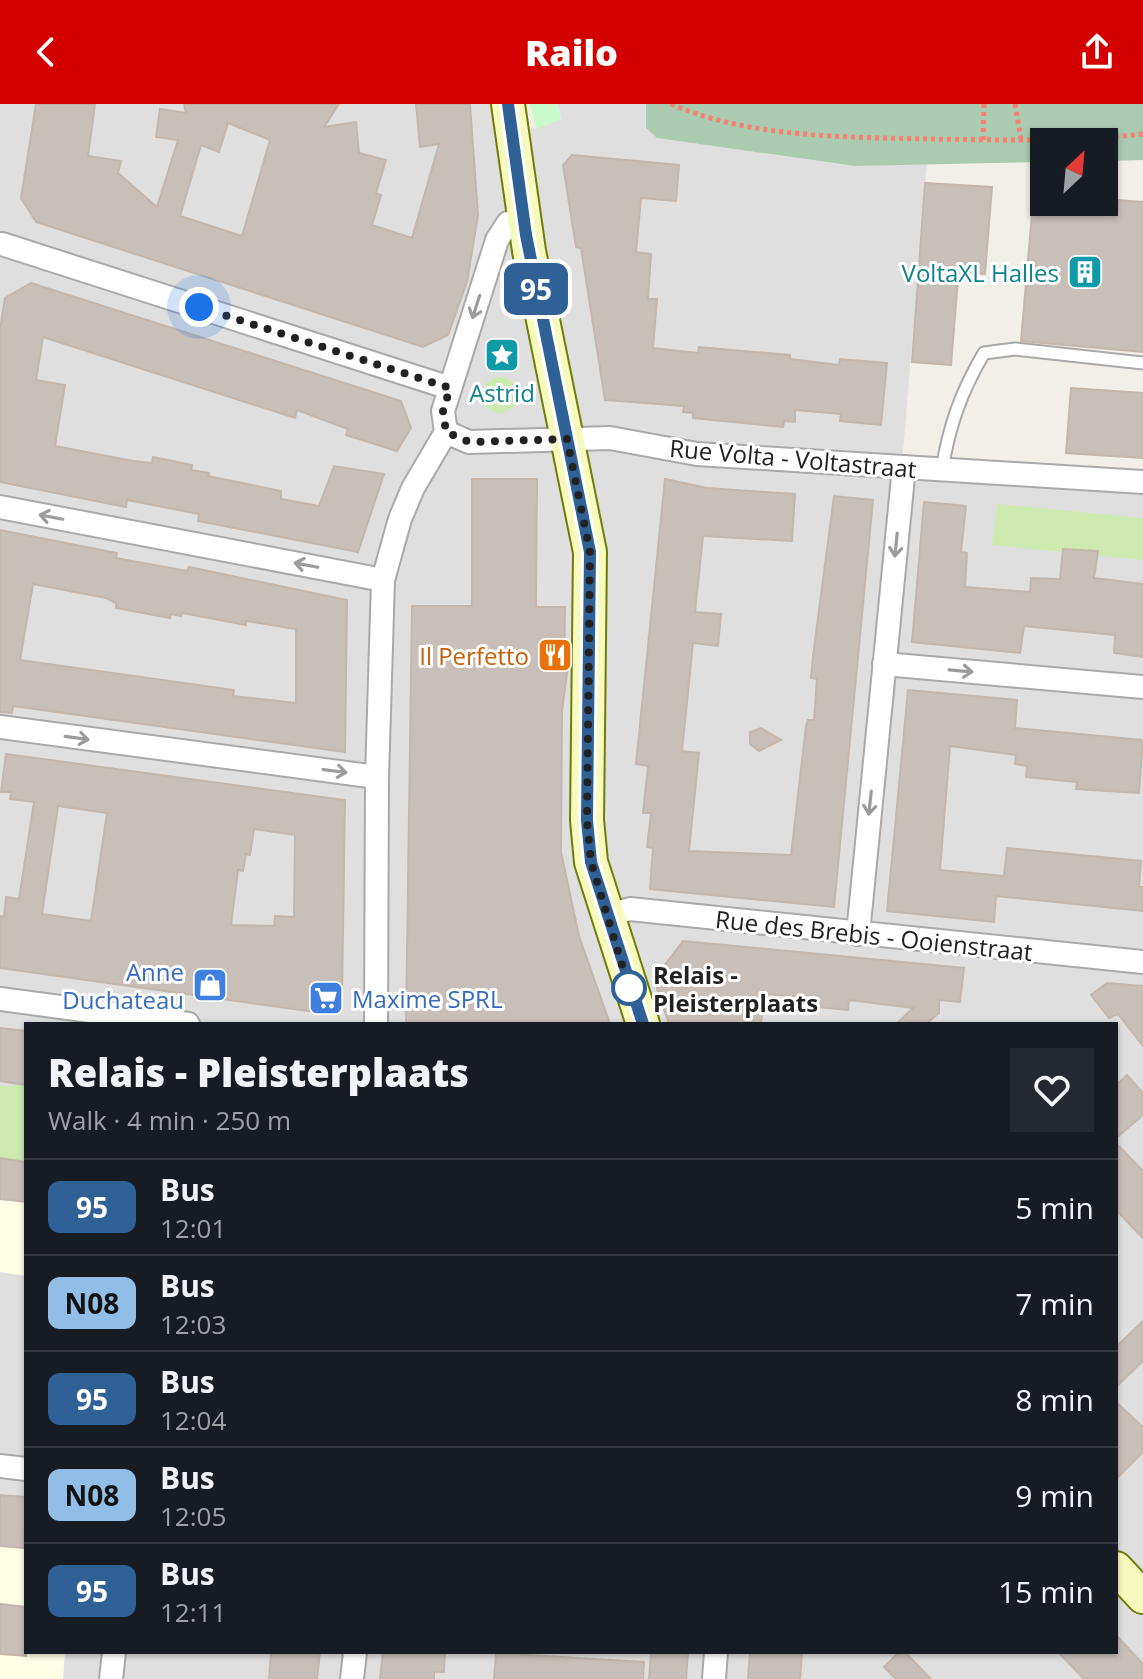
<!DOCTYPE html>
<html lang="en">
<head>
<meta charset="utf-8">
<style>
  :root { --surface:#171b24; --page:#242831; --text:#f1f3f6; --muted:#9ea1a6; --line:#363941; --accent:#d40000 }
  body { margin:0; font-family:"Open Sans",sans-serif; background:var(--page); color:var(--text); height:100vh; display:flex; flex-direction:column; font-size:30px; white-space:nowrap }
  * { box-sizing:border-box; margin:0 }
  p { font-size:26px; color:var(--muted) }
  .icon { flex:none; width:44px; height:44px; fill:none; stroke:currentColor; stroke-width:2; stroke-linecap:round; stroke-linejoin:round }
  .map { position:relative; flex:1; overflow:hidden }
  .drawer { position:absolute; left:24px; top:918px; width:1094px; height:632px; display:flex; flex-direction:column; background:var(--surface); border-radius:0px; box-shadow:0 2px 6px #0004 }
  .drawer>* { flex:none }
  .badge { padding:0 16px; border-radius:12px; font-size:28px; line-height:52px }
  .needle { width:52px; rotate:26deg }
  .controls { position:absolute; left:1030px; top:24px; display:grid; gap:16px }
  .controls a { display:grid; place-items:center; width:88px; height:88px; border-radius:0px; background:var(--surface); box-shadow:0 2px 6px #0004; font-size:40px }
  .you { position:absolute; width:40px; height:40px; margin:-20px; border:6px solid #fff; border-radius:50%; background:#1a73e8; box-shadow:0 0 0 12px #1a73e833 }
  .map>.badge { position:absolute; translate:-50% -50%; box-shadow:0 0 0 4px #fff }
  .round { display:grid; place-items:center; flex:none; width:84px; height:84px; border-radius:0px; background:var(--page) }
  .head { display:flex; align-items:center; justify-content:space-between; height:136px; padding:0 24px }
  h1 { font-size:38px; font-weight:800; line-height:60px }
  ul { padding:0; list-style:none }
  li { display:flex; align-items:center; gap:24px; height:96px; padding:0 24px; border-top:2px solid var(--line) }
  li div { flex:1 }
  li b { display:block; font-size:30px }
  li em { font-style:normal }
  li .badge { min-width:88px; font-weight:700; text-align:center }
  header { display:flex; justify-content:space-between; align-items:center; height:104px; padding:0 24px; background:var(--accent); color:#fff; font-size:36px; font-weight:800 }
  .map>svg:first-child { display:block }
</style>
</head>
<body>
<header><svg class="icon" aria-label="back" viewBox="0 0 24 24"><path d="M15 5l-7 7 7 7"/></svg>Railo<svg class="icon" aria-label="share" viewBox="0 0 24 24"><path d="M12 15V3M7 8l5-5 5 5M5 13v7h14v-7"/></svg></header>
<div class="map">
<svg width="1143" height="1575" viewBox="0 0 1143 1575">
  <rect width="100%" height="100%" fill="#f2efe9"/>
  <path fill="#e0dfdf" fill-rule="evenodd" d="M0,0H492L494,9L536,25L561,15L558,0H646V24L657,34L855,62L927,60L901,372L1143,386V1575H0ZM26,920H1116V1548H26Z"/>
  <g fill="#ffffe5">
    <path d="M0,1054L26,1058V1172L0,1168Z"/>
    <path d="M0,1390L26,1393V1548H65L63,1575H0Z"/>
  </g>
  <g fill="#cdebb0">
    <circle cx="500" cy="291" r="18"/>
    <path d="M997,400L1143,414V456L992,441Z"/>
    <path d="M14,979L26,981V1058L0,1054V981L12,983Z"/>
  </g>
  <path fill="#aacbaf" d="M646,0H1143V56L1104,57V38H1044V58L855,62L657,34L646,24Z"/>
  <path fill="#c8facc" d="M530,0H558L561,15L536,25Z"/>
  <g fill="#c7bfb8" stroke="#c4b6ab" stroke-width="2" fill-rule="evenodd">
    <path d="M36,0H95L88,52L121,57L118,69L157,103L178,36L156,33L160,5L186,9L184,0H339L324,23L356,18L359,49L386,56L376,89L381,91L372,121L412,134L439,40L420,43L416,0H470L478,111L467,178L448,231L423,243L36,118L21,94ZM228,19L270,36L242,132L180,112L201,41L219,48Z"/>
    <path d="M572,51L679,61L676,97L641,94L636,148L651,150L648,195H657L653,244L698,249L699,243L790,251V255L839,261L840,255L887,259L881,321L840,317L841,310L795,306V318L784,317L783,323L693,314V309L683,308L684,302L605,296L581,144L576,143L563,61Z"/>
    <path d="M925,79L992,83L985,170L966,169L965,176L958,175L951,261L912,258Z"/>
    <path d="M1104,95L1143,98V248L1021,237L1033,98H1104Z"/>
    <path d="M31,179L401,297L411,324L397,347L346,331L348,325L297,306L295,314L43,233L36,276L65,281L55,342L133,357L152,359L153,353L192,361L191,366L209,369L208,372L281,387V395L319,402L334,362L384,370L358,448L198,417L199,410L127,396L126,403L0,378V225L5,194Z"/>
    <path d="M1071,284L1143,289V354L1066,349Z"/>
    <path d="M472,375H537L536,503H565L564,562H568L562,607L561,748L579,832L610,920H406L412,502H472Z"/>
    <path d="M665,375L707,384L795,390L792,437L703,432L695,508L721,510L718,542L693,539L682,647L699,649L689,747L791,751L806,622L808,616H814L817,575L811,574L813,552L834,392L873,396L834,803L650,785L653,744L647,743L651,709H643L648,662L636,660Z"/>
    <path d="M924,398L966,402L961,448L967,449L965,483L1030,488L1031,474L1060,475L1063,445L1098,447L1094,474L1143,480V553L1114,549L1115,531L1024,522L1020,549L912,538Z"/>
    <path d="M0,426L117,449L116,454L187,467L189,463L347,496L345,648L13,602L12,609L0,608ZM33,480L106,494L116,499V504L170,514L171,510L181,512L182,509L246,521V517L296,525V599L233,592L234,586L20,556Z"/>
    <path d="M908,586L1017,596L1015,624L1143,636L1139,689L1076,685L1077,678L1026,673L1027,662L1015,660L1016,651L950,642L940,766L1004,772L1007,744L1141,757L1139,783H1143V807L996,792L994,818L887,807Z"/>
    <path d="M761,624L781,636L759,647L750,640V628Z"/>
    <path d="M6,650L345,696L342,893L322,909L0,864V812L4,813L6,793L19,795L34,698L10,695L11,688H1ZM58,702L107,709L91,817L42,810ZM254,725L295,731L294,813L275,812L274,822L231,821L238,766L243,767L246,750L250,751Z"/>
    <path d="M683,837L964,864L960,898L939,896V909L926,920H896L913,904L849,896L848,906L807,902L808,893L764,890L761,920H669L654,875Z"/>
    <path d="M1107,879L1143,882V942L1118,910L1109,914L1091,891Z"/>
    <path d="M0,924L26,927V981L0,977Z"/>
    <path d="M1127,971L1143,989V1011L1116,1034V981Z"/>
    <path d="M1116,1039L1143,1067V1134L1116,1106Z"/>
    <path d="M0,1054L26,1058V1098L0,1095Z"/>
    <path d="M1143,1217V1257L1116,1283V1243Z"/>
    <path d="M1116,1298L1143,1323V1348L1116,1375Z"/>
    <path d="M0,1391L26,1393L24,1444L0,1442Z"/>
    <path d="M0,1500L26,1503V1552L0,1550Z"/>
    <path d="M1116,1531L1143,1560V1575H1084L1058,1548H1116Z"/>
    <path d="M271,1548H320L317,1575H269Z"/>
    <path d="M383,1548H445L444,1568H434V1575H380Z"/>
    <path d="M651,1548H688L686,1575H649Z"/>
    <path d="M750,1548H802L800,1575H748Z"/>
    <path d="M899,1548H905L931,1575H896L884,1563Z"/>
    <path d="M496,1549L644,1558L643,1575H494Z"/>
  </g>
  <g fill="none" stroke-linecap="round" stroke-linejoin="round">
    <g stroke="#a9a9a9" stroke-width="15">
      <path id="lane" d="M942,366C949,322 961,288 984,249L1015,245L1143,259"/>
    </g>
    <g stroke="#a9a9a9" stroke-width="26">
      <g id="street">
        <path d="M2,140L450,284"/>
        <path d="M446,328L469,338L610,334L697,350L1143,378"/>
        <path d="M0,403L383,476"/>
        <path d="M884,560L1143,583"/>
        <path d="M0,623L377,673"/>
        <path d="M605,812L630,805L1143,858"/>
        <path d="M858,830L904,363"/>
        <path d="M0,895L188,920"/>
        <path d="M376,920L377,673L383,476L400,415L413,384L446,328L443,307L497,136L508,119L523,115"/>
        <path d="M0,1362L26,1365"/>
        <path d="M111,1575L114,1548"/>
        <path d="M352,1575L355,1548"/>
        <path d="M714,1575L716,1548"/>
      </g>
    </g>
    <g stroke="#707d05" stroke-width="36">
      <g id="secondary">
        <path d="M508,0L529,147L590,448L587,716L591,758L643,920"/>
        <path d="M1116,1464L1143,1493"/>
      </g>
    </g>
    <g stroke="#fa8072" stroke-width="5" stroke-dasharray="4 4" stroke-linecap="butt">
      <path d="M671,0C749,34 846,33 929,35C1000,36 1073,38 1143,30"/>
      <path d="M1015,0L1021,35"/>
      <path d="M983,36L984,0"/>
    </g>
    <use href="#lane" stroke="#fff" stroke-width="11"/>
    <use href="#street" stroke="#fff" stroke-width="22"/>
    <use href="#secondary" stroke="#f7fabf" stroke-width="32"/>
  </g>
  <defs><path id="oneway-shaft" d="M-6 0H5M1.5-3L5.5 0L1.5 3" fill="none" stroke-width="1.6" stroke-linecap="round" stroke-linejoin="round" transform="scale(2)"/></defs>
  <g stroke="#9c9c9c">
    <use href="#oneway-shaft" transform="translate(476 203) rotate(108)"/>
    <use href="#oneway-shaft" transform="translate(51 413) rotate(-169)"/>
    <use href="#oneway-shaft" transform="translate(896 441) rotate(96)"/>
    <use href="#oneway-shaft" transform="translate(306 461) rotate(-169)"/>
    <use href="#oneway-shaft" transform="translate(961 567) rotate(5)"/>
    <use href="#oneway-shaft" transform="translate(77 634) rotate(8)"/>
    <use href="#oneway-shaft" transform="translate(335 667) rotate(7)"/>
    <use href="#oneway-shaft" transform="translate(870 699) rotate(96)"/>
  </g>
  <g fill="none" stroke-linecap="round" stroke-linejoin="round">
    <g stroke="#fff" stroke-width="18">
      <path id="line" d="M508,0L526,131L590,448L587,716L591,758L643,920"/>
    </g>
    <use href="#line" stroke="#306196" stroke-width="12"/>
    <path stroke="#222" stroke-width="8" stroke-dasharray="0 14.4" d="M199,203L450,284L443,307L446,328L469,338L567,335L590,448L587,716L591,758L629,884"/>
  </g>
  <defs>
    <g id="building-square" transform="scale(1.8)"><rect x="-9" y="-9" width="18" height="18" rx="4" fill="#0f9aa8" stroke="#fff"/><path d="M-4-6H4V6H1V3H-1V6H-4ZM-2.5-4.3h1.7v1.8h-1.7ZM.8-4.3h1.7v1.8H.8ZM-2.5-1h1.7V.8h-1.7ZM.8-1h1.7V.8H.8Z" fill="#fff"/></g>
    <g id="sight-square" transform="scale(1.8)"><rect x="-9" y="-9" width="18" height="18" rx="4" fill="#0f9aa8" stroke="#fff"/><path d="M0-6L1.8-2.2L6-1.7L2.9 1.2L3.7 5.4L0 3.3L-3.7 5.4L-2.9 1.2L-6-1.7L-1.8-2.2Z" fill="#fff"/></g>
    <g id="restaurant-square" transform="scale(1.8)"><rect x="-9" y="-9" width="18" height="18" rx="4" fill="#e8710a" stroke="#fff"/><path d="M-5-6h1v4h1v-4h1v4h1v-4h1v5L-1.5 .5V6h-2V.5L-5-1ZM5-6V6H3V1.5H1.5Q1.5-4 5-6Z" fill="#fff"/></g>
    <g id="shop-square" transform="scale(1.8)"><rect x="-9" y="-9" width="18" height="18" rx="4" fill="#3f7fe0" stroke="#fff"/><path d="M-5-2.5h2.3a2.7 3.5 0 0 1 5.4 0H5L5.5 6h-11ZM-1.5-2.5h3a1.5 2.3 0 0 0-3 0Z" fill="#fff"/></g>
    <g id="supermarket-square" transform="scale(1.8)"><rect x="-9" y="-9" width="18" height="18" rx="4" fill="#3f7fe0" stroke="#fff"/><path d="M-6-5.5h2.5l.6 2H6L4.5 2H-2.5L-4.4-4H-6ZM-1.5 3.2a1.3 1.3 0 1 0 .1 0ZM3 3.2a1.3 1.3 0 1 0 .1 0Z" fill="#fff"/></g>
  </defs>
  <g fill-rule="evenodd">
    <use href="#building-square" x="1085" y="168"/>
    <use href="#sight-square" x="502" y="251"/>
    <use href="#restaurant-square" x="555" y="551"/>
    <use href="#shop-square" x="210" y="881"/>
    <use href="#supermarket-square" x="326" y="894"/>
  </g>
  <circle fill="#fff" stroke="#306196" stroke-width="4" cx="629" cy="884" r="16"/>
  <g text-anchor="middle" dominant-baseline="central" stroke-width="6" stroke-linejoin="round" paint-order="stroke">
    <g font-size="24" fill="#0d838f" stroke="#fff" text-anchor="end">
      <text x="1059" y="168">VoltaXL Halles</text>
      <text x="502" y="288" text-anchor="middle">Astrid</text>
    </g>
    <g font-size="24" fill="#222" stroke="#fff">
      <text transform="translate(793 354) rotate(5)">Rue Volta - Voltastraat</text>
      <text transform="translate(874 831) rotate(6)">Rue des Brebis - Ooienstraat</text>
    </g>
    <g font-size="24" fill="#c56008" stroke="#fff" text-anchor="end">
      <text x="529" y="551">Il Perfetto</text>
    </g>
    <g font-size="24" fill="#366cbe" stroke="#fff" text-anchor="end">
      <text x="184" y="867">Anne<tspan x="184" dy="28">Duchateau</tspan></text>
      <text x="352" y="894" text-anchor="start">Maxime SPRL</text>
    </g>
    <g font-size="24" font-weight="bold" fill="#222" stroke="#fff" text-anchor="start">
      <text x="653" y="870">Relais -<tspan x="653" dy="28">Pleisterplaats</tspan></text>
    </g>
  </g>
</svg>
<div class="controls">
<a><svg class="needle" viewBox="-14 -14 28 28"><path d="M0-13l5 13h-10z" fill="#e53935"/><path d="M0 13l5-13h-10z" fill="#9ea1a6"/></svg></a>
</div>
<div class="you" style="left:199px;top:203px"></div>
<b class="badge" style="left:536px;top:185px;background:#306196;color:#fff">95</b>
<section class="drawer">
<div class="head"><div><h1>Relais - Pleisterplaats</h1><p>Walk · 4 min · 250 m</p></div><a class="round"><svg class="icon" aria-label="heart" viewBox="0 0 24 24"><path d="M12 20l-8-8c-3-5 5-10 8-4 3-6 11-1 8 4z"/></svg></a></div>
<ul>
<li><span class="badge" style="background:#306196;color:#fff">95</span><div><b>Bus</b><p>12:01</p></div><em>5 min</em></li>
<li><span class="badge" style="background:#91bee7;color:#111">N08</span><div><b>Bus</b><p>12:03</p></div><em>7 min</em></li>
<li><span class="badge" style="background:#306196;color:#fff">95</span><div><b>Bus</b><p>12:04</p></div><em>8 min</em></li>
<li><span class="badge" style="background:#91bee7;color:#111">N08</span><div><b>Bus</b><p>12:05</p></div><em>9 min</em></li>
<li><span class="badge" style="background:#306196;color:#fff">95</span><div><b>Bus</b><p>12:11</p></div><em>15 min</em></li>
</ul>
</section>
</div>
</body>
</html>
